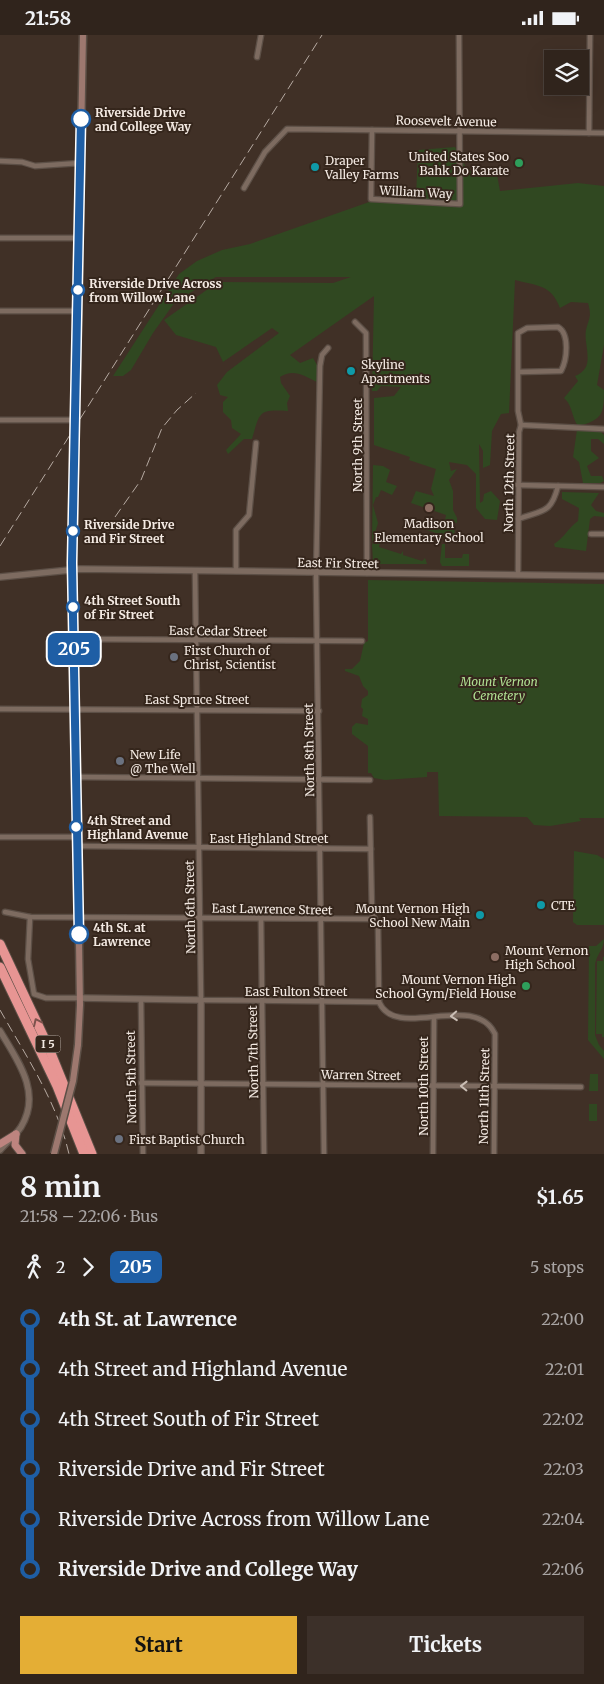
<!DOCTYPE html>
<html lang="en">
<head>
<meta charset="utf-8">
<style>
  :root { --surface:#30241c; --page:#3c3029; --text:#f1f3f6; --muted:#a8a4a3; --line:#4b413b; --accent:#e4ae35 }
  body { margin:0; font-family:Merriweather,serif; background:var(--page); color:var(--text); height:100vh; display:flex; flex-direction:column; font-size:19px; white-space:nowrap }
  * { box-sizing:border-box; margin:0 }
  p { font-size:16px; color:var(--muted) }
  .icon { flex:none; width:28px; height:28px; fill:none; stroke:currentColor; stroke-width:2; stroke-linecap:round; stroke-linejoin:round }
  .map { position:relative; height:1119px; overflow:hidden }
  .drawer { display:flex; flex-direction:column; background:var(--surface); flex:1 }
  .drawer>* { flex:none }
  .badge { padding:0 10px; border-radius:8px; font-size:18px; line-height:32px }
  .controls { position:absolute; left:544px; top:15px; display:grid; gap:10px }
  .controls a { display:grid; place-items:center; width:45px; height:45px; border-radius:0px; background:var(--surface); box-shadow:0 5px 20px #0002,0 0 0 1px var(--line); font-size:25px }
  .map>.badge { position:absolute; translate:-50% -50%; box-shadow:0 0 0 2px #fff }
  .legs { display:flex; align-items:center; gap:8px; height:55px; padding:0 20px; font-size:16px }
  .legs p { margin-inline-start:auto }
  .headline { display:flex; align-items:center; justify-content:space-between; height:85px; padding:0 20px }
  h1 { font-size:28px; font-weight:700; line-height:38px }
  .cta { display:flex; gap:10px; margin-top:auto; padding:10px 20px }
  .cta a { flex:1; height:58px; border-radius:0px; background:var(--accent); color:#111; font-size:20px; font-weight:700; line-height:58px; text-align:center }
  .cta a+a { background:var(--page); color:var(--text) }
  ul { padding:0 20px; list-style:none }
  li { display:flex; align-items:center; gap:18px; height:50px; font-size:19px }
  li i { display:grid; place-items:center; width:8px; height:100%; margin:0 6px; background:currentColor }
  li i::after { content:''; width:12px; height:12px; margin:-6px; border:4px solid; border-radius:50%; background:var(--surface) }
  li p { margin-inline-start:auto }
  li:first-child i { background:linear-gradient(#0000 50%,currentColor 0) }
  li:last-child i { background:linear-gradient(currentColor 50%,#0000 0) }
  .status { display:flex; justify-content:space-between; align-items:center; height:35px; padding:0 25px; background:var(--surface); direction:ltr }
  .status svg { height:14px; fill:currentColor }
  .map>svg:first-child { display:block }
</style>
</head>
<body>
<div class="status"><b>21:58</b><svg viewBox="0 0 49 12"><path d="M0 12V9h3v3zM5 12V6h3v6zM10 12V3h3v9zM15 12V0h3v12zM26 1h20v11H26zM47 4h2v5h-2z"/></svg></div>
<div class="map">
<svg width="604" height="1119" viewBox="0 0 604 1119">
  <rect width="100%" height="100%" fill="#403026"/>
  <g fill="#304821">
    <path d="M455,112L468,136L496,134L500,156L578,148L604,151V310L597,350L604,355C604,378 603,385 578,391C571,381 573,371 564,363L578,346L575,341C597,333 583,311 586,295C589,283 592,282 588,268L571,267L560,273C551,249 537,251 515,245L509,378L501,379L492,396L490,430L483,433V416L479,409L480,468L483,466L484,459L491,456L500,466L497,485L485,484L476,473V439L467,430L449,427L451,436L457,434L449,445L453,456V475L457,483V488L445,485L446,480L411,468L416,456L434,461L431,454L436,434L409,425L410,422L374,410V363L394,361L401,352L381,351L377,356H372L374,261L290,320L300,328L313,323L317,330V347C305,341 293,333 280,342L281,348L290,361L287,368L288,376C258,374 260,377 252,404H244L228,419L226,415L241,399L232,393L231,385L223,377V367L228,362L220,360L217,350L227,337L279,298L272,293L223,327L216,312L176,300L164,285L218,247L333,248L351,242H216L175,267L153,298L131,335L123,341H113L179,239L197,226L222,215L250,209L372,166L416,163L418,115Z"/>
    <path d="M577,395L601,397L604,400V409L598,404H591V416L599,423L587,431L591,441H602L604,446L600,448H583L579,427L573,422Z"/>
    <path d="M373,430L383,431L390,435L386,447L397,451L392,460L381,455L378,462H376L373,470L378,488L372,508Z"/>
    <path d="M562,457L599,458L591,470L596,476L604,478V482L594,481L590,484L586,516L555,512L554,509C564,503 568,493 578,486L579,473L562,464Z"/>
    <path d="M416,487L441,495L447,489L455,491L454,504H451L452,500L449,499L448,504H445V501L441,504L436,498L415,491Z"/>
    <path d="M376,501L380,507L379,512L401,519L403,516V520L422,526L425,523L427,529H378L375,525L373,526L372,510Z"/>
    <path d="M442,509H445V523H462L463,519H469V531H442L440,527Z"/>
    <path d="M368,545L604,549V783H579L581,786L550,791L534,790L527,782L439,781L438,737H427V742L385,745L374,743L371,738H368V711L352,699V692L356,688L368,690V684L362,681L363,674L361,672L362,664L368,660V656L363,651L359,641L345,636V634H352L360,626L364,608L368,606Z"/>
    <path d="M574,816L597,820L604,824V890H577L573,887Z"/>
    <path d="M604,904C604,914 597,919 595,929V1000L599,1010L604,1016V1024L588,1005L589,911H596Z"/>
    <path d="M603,922H604V1002H602V999H596L597,926H603Z"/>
    <path d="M590,1039H598V1056H589Z"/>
    <rect x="589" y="1069" width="8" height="17"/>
  </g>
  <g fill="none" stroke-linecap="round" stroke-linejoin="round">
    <g stroke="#5c4f46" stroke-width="7">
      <g id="minor">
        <path d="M257,22L261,0"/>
        <path d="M372,95L371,164L460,169L459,0"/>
        <path d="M589,98L590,0"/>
        <path d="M0,126L22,127L35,131L80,128"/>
        <path d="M244,153L265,117L287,94L604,98"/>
        <path d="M0,203H79"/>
        <path d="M0,276H77"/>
        <path d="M355,287L366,298L367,538"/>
        <path d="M518,337L561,336C567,325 570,299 558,292L527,293L518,298V376L521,390L519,397L518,540"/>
        <path d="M0,385H75"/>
        <path d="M521,390L604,394"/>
        <path d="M517,450L604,452"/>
        <path d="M518,484C543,475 551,479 558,451"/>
        <path d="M591,499H604"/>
        <path d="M195,536L201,965L379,967"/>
        <path d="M236,536V495L249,480L256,408"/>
        <path d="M74,604L362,606"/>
        <path d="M0,674L319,676"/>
        <path d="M76,742L370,745"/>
        <path d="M370,782L372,878L378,891L379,967C396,1007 474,955 495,999L494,1119"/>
        <path d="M0,802H76"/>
        <path d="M77,811L371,814"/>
        <path d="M5,877L30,882L375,884"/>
        <path d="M30,882L28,924L34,959L46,963H79"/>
        <path d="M261,884L264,1119"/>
        <path d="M141,964L143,1119"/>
        <path d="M141,1048L581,1052"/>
        <path d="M324,1119L316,544L320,331L322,320L328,313"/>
        <path d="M433,1119L434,983"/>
      </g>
    </g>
    <g stroke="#5c4f46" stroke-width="8">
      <g id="tertiary">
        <path d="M0,542L80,534L604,541"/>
        <path d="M79,963L201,965V1119"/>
        <path d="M0,996C18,1026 42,1058 21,1092C15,1101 7,1107 0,1115"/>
      </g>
    </g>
    <g stroke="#5c4f46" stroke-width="9">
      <path id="secondary" d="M78,1010L80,970L73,528L83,0"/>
    </g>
    <g stroke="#5c4f46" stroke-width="9">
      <g id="primary">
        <path d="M16,1099L15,1110L22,1119"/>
        <path d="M0,1109L16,1099"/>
      </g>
    </g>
    <g stroke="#5c4f46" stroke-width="11">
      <g id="motorway">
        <path d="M0,909L48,1011L92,1119"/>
        <path d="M0,932L57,1051L84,1119"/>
      </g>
    </g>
    <use href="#minor" stroke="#7d6b60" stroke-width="4.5"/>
    <use href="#tertiary" stroke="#7d6b60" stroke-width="5.5"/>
    <use href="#secondary" stroke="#9d786f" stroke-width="6"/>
    <use href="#primary" stroke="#bd847f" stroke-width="7"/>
    <use href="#motorway" stroke="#e79593" stroke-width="9"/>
    <g stroke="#b6aaa2" stroke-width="1" stroke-dasharray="10 5" stroke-linecap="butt">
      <path d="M115,482L141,445L162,393L177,375L196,358"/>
      <path d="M0,511L322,0"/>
      <path d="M0,975C26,1021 57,1067 69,1119"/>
    </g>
    <g stroke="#5c4f46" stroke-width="9" stroke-linecap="butt">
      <path id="secondary-bridge" d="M54,1119L73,1046L78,1010"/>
    </g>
    <use href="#secondary-bridge" stroke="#9d786f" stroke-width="6"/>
  </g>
  <defs><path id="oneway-chevron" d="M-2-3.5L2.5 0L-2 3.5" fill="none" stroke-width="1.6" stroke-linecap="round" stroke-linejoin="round" transform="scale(1.25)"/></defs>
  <g stroke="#cabeb5">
    <use href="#oneway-chevron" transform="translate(454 981) rotate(176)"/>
    <use href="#oneway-chevron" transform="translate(464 1051) rotate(-179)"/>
  </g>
  <use stroke="#7c524c" href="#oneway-chevron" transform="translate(37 987) rotate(-115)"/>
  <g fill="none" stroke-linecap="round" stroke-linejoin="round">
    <g stroke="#fff" stroke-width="11">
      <path id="line-1" d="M79,899L72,528L81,84"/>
    </g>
    <use href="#line-1" stroke="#1e5ea5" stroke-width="8"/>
  </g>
  <g fill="#fff" stroke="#1e5ea5" stroke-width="2.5">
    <circle cx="81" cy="84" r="9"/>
    <circle cx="78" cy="255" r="6"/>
    <circle cx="73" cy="496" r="6"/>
    <circle cx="73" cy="572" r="6"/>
    <circle cx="76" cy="792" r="6"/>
    <circle cx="79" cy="899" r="9"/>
  </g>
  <g fill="#2e9e5b" stroke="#35261c" stroke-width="2">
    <circle cx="519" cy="128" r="5"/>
    <circle cx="526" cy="951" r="5"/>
  </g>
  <g fill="#0f9aa8" stroke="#35261c" stroke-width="2">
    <circle cx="315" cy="132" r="5"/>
    <circle cx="351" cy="336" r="5"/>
    <circle cx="541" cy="870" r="5"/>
    <circle cx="480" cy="880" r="5"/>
  </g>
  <g fill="#8d6e63" stroke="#35261c" stroke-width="2">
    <circle cx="429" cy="473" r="5"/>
    <circle cx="495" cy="922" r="5"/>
  </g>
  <g fill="#6b7280" stroke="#35261c" stroke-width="2">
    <circle cx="174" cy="622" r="5"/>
    <circle cx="120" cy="726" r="5"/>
    <circle cx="119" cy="1104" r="5"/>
  </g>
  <g text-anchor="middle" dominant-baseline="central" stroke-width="4" stroke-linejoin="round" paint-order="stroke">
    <rect fill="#35261c" stroke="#bbafa7" stroke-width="1" x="35.5" y="1000.5" width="25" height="17" rx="4"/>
    <g font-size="11" font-weight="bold" fill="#f4eae3">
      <text x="48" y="1009">I 5</text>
    </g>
    <g font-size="12" font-weight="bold" fill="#f4eae3" stroke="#35261c" text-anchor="start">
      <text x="95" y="77">Riverside Drive<tspan x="95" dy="14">and College Way</tspan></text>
      <text x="89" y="248">Riverside Drive Across<tspan x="89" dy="14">from Willow Lane</tspan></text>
      <text x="84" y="489">Riverside Drive<tspan x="84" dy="14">and Fir Street</tspan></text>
      <text x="84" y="565">4th Street South<tspan x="84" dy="14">of Fir Street</tspan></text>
      <text x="87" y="785">4th Street and<tspan x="87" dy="14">Highland Avenue</tspan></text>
      <text x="93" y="892">4th St. at<tspan x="93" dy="14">Lawrence</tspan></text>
    </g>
    <g font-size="12" fill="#f4eae3" stroke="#35261c">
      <text transform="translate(446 86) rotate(1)">Roosevelt Avenue</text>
      <text transform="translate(416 157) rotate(3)">William Way</text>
      <text transform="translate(357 410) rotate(-90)">North 9th Street</text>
      <text transform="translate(509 448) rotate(-89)">North 12th Street</text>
      <text transform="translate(338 528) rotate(1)">East Fir Street</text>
      <text transform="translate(218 596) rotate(1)">East Cedar Street</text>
      <text x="197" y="664">East Spruce Street</text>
      <text transform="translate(309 715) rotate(-91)">North 8th Street</text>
      <text x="269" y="803">East Highland Street</text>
      <text transform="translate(190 872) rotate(-91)">North 6th Street</text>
      <text transform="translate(272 874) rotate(1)">East Lawrence Street</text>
      <text x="296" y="956">East Fulton Street</text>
      <text transform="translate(253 1017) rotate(-91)">North 7th Street</text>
      <text transform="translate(361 1040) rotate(1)">Warren Street</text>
      <text transform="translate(131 1042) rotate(-91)">North 5th Street</text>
      <text transform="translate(423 1051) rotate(-90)">North 10th Street</text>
      <text transform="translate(484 1061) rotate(-89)">North 11th Street</text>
    </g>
    <g font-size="12" fill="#f4eae3" stroke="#35261c" text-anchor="start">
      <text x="509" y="121" text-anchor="end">United States Soo<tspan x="509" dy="14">Bahk Do Karate</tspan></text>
      <text x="325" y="125">Draper<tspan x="325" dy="14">Valley Farms</tspan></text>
      <text x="361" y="329">Skyline<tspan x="361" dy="14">Apartments</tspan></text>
      <text x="429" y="488" text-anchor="middle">Madison<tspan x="429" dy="14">Elementary School</tspan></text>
      <text x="184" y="615">First Church of<tspan x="184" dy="14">Christ, Scientist</tspan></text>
      <text x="130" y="719">New Life<tspan x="130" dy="14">@ The Well</tspan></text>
      <text x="551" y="870">CTE</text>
      <text x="470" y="873" text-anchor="end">Mount Vernon High<tspan x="470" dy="14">School New Main</tspan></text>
      <text x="505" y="915">Mount Vernon<tspan x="505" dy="14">High School</tspan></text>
      <text x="516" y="944" text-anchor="end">Mount Vernon High<tspan x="516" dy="14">School Gym/Field House</tspan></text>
      <text x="129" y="1104">First Baptist Church</text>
    </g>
    <g font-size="12" font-style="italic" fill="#afdf92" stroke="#35261c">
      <text x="499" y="646">Mount Vernon<tspan x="499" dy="14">Cemetery</tspan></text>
    </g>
  </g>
</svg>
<div class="controls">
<a><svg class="icon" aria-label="layers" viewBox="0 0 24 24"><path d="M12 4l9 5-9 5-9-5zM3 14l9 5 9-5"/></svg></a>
</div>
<b class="badge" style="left:74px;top:614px;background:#1e5ea5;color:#fff">205</b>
</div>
<section class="drawer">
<div class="headline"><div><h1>8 min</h1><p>21:58 – 22:06 · Bus</p></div><b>$1.65</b></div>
<div class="legs"><svg class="icon" aria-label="walk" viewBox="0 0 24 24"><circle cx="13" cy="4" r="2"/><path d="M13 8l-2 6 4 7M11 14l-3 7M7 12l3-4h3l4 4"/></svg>2<svg class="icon" aria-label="forward" viewBox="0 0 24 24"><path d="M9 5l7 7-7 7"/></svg><b class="badge" style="background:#1e5ea5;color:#fff">205</b><p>5 stops</p></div>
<ul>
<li><i style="color:#1e5ea5"></i><b>4th St. at Lawrence</b><p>22:00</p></li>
<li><i style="color:#1e5ea5"></i><span>4th Street and Highland Avenue</span><p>22:01</p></li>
<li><i style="color:#1e5ea5"></i><span>4th Street South of Fir Street</span><p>22:02</p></li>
<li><i style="color:#1e5ea5"></i><span>Riverside Drive and Fir Street</span><p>22:03</p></li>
<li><i style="color:#1e5ea5"></i><span>Riverside Drive Across from Willow Lane</span><p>22:04</p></li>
<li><i style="color:#1e5ea5"></i><b>Riverside Drive and College Way</b><p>22:06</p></li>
</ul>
<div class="cta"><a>Start</a><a>Tickets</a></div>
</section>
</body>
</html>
